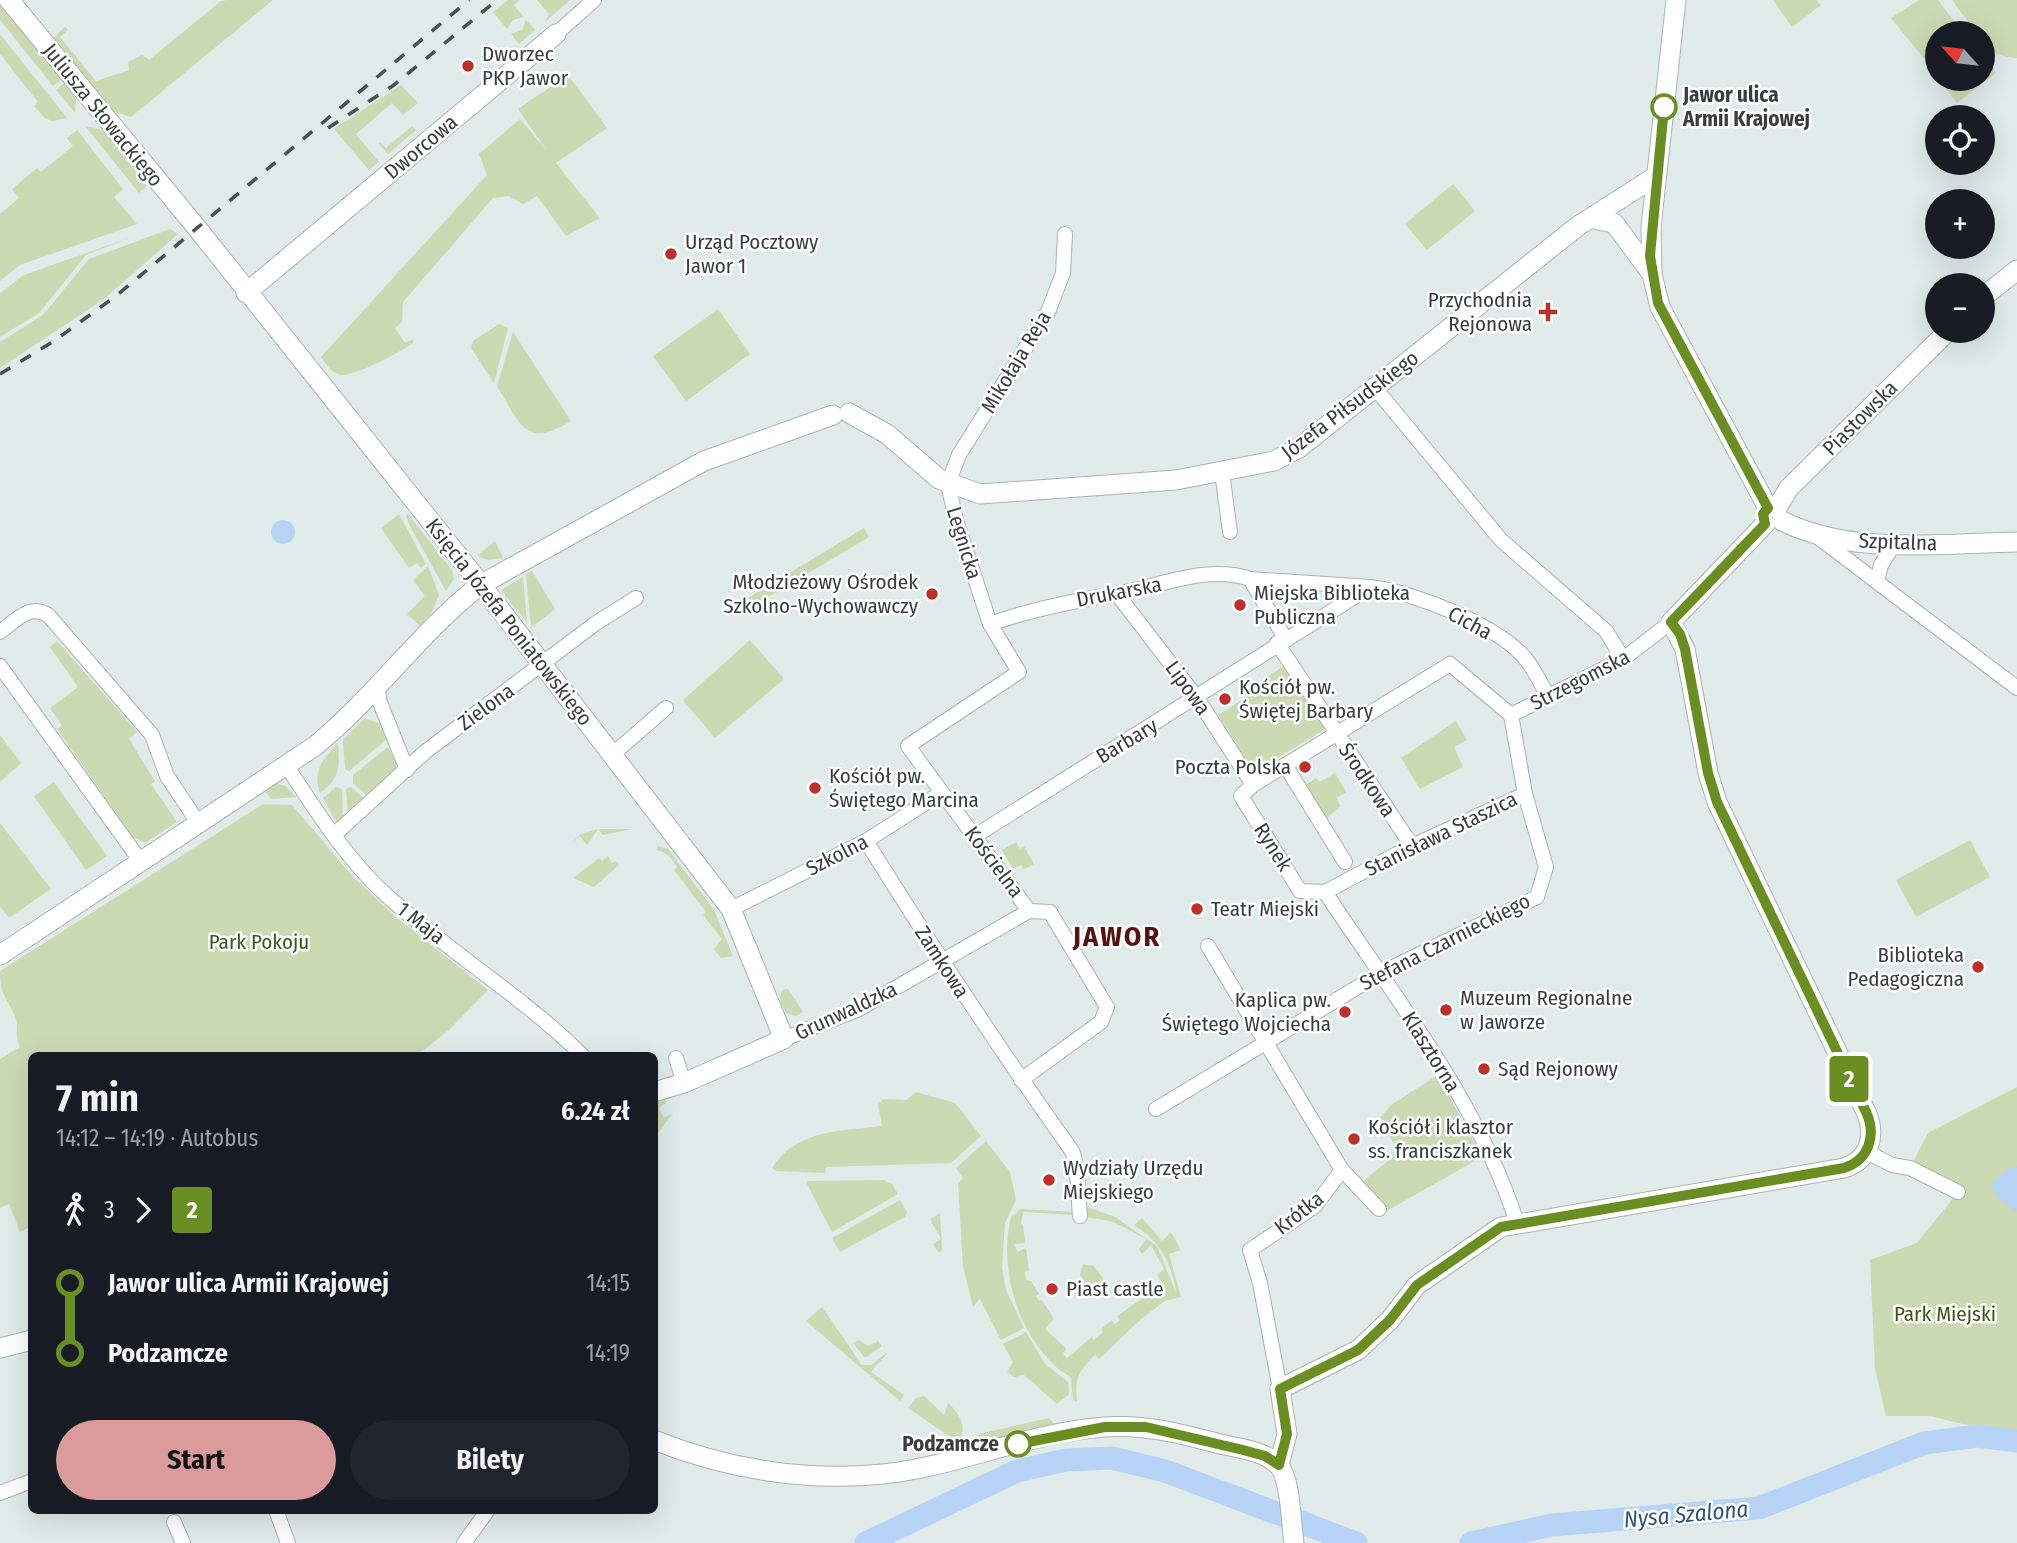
<!DOCTYPE html>
<html lang="pl">
<head>
<meta charset="utf-8">
<style>
  :root { --surface:#171b24; --page:#20242c; --text:#f1f3f6; --muted:#9ea1a6; --accent:#da9b9a }
  body { margin:0; font-family:"Fira Sans Condensed",sans-serif; background:var(--page); color:var(--text); height:100vh; display:flex; flex-direction:column; font-size:26px; white-space:nowrap }
  * { box-sizing:border-box; margin:0 }
  p { font-size:23px; color:var(--muted) }
  .icon { flex:none; width:38px; height:38px; fill:none; stroke:currentColor; stroke-width:2; stroke-linecap:round; stroke-linejoin:round }
  .map { position:relative; flex:1; overflow:hidden }
  .panel { position:absolute; left:28px; top:1052px; width:630px; height:462px; display:flex; flex-direction:column; background:var(--surface); border-radius:10px; box-shadow:0 7px 28px #0002 }
  .panel>* { flex:none }
  .badge { padding:0 14px; border-radius:5px; font-size:24px; line-height:46px }
  .needle { width:46px; rotate:297deg }
  .buttons { position:absolute; left:1925px; top:21px; display:grid; gap:14px }
  .buttons a { display:grid; place-items:center; width:70px; height:70px; border-radius:50%; background:var(--surface); box-shadow:0 7px 28px #0002; font-size:35px }
  .map>.badge { position:absolute; translate:-50% -50%; box-shadow:0 0 0 4px #fff }
  .legs { display:flex; align-items:center; gap:10px; height:77px; padding:0 28px; font-size:23px }
  .legs p { margin-inline-start:auto }
  .overview { display:flex; align-items:center; justify-content:space-between; height:119px; padding:0 28px }
  h1 { font-size:38px; font-weight:700; line-height:52px }
  .cta { display:flex; gap:14px; margin-top:auto; padding:14px 28px }
  .cta a { flex:1; height:80px; border-radius:42px; background:var(--accent); color:#111; font-size:28px; font-weight:700; line-height:80px; text-align:center }
  .cta a+a { background:var(--page); color:var(--text) }
  ul { padding:0 28px; list-style:none }
  li { display:flex; align-items:center; gap:24px; height:70px; font-size:26px }
  li i { display:grid; place-items:center; width:10px; height:100%; margin:0 9px; background:currentColor }
  li i::after { content:''; width:18px; height:18px; margin:-9px; border:5px solid; border-radius:50%; background:var(--surface) }
  li p { margin-inline-start:auto }
  li:first-child i { background:linear-gradient(#0000 50%,currentColor 0) }
  li:last-child i { background:linear-gradient(currentColor 50%,#0000 0) }
  .map>svg:first-child { display:block }
</style>
</head>
<body>
<div class="map">
<svg width="2017" height="1543" viewBox="0 0 2017 1543">
  <rect width="100%" height="100%" fill="#e0ebea"/>
  <g fill="#cbdab3">
    <path d="M227,0H273L131,117L112,111L53,38L65,27L68,30L60,37L96,81L129,70L128,62L142,55L149,60L221,1Z"/>
    <path d="M508,0H519L514,5L524,17L513,20L507,29L493,12Z"/>
    <path d="M537,0H570L544,23L549,14Z"/>
    <path d="M1773,0H1816L1821,5L1792,27Z"/>
    <path d="M1919,0H1938L1963,33H1937V68L1934,71L1891,18Z"/>
    <path d="M1952,0H2017V58C2001,57 1983,52 1983,33H1977Z"/>
    <path d="M0,2L62,79L53,86L0,20Z"/>
    <path d="M526,20L535,30L519,44L511,34L522,30Z"/>
    <path d="M0,34L67,118L52,121L45,118L34,106L38,102L0,54Z"/>
    <path d="M1983,55L1996,73L1957,103L1938,79H1983Z"/>
    <path d="M568,75L607,128L556,163L600,218L566,236L537,196L523,204L509,196L493,198L403,302L402,322L395,328L405,343L413,339V343C401,352 357,375 342,375C332,374 326,364 321,357L487,175L479,154L520,119L547,151L518,109Z"/>
    <path d="M65,82L76,99L75,113L56,90Z"/>
    <path d="M401,85L418,103L403,115L392,103L356,134L379,162L369,170L334,129Z"/>
    <path d="M85,126L103,130L147,186L139,193Z"/>
    <path d="M412,126L416,130L388,154L378,143L380,142L386,148Z"/>
    <path d="M77,130L123,189L114,197L137,224L20,265L0,281V214L19,198L12,189L37,168L41,172L73,146L67,138Z"/>
    <path d="M1453,184L1475,211L1427,250L1405,224Z"/>
    <path d="M170,229L178,234L104,299L0,368V342L43,315L89,259Z"/>
    <path d="M132,237L86,255L39,313L0,337V293L24,275Z"/>
    <path d="M718,309L750,354L686,401L653,356Z"/>
    <path d="M499,324L508,328L494,383L471,348L473,341Z"/>
    <path d="M513,332L571,421C525,450 520,423 497,386Z"/>
    <path d="M399,514L426,564L421,568L417,563L409,568L381,528Z"/>
    <path d="M408,514L452,570L454,579L446,591L409,524L406,516Z"/>
    <path d="M864,528L869,537L753,606L748,598Z"/>
    <path d="M495,541L503,558L488,560L477,556Z"/>
    <path d="M428,566L439,595L432,612L420,626L407,614L425,596L413,580Z"/>
    <path d="M532,571L555,609L531,628L526,575Z"/>
    <path d="M523,577L527,623L501,590Z"/>
    <path d="M750,640L784,679L715,738L683,700Z"/>
    <path d="M57,641L137,732L129,739L155,781L151,784L177,822L145,843L133,837L57,729L62,725L50,708L78,687L50,647Z"/>
    <path d="M1285,665L1325,729L1262,767L1248,762L1218,715L1266,685L1263,680Z"/>
    <path d="M365,718L380,724L387,739L349,771L345,769L343,740Z"/>
    <path d="M1456,721L1467,740L1454,747L1463,767L1420,789L1401,758Z"/>
    <path d="M0,735L21,763L0,782Z"/>
    <path d="M338,743C340,766 340,779 320,793C312,772 323,758 338,743Z"/>
    <path d="M388,747L396,763V773L370,798L353,783V775Z"/>
    <path d="M1335,773L1346,792L1337,798L1340,806L1327,818L1304,786L1316,778L1320,782Z"/>
    <path d="M54,782L107,856L86,870L34,796Z"/>
    <path d="M273,783L286,786L296,797L271,799L263,789Z"/>
    <path d="M336,787L342,789L343,820L337,823L323,798Z"/>
    <path d="M351,787L367,801L348,819L346,789Z"/>
    <path d="M263,804L292,805L354,878L396,917L488,990L449,1030L417,1055H32L31,1226L20,1232L9,1204L0,1208V1059L20,1047C14,1034 19,1030 16,1020C9,998 0,999 0,971Z"/>
    <path d="M0,823L51,889L9,918L0,906Z"/>
    <path d="M598,829H633L603,835L598,829L587,845L580,836L570,844L581,834Z"/>
    <path d="M1970,840L1990,877L1916,917L1896,880Z"/>
    <path d="M1016,842L1020,849L1024,846L1034,864L1024,869L1021,865L1013,869L1002,850Z"/>
    <path d="M658,846L668,849L714,910L733,956L721,958L714,949L722,939L703,915L706,912L674,870L677,867C671,859 668,851 656,850Z"/>
    <path d="M608,856L612,863L616,861L619,865L594,887L573,878L599,858L602,861Z"/>
    <path d="M788,989L803,1012L796,1016L786,1013L780,1001L782,990Z"/>
    <path d="M1438,1075L1482,1157L1383,1213L1357,1186L1393,1157L1394,1144L1380,1118L1391,1105Z"/>
    <path d="M2017,1087V1433L1982,1429L1931,1416H1886L1875,1368L1870,1260L1917,1243L1959,1191L1911,1166L1928,1133Z"/>
    <path d="M916,1092L955,1103L981,1136L951,1163L826,1167L825,1173L776,1171L772,1168C797,1129 841,1131 882,1126L878,1105L883,1099L906,1100Z"/>
    <path d="M664,1099L667,1102L659,1108L664,1118L673,1113L655,1137V1102Z"/>
    <path d="M986,1141L1010,1172L1016,1200L1005,1223L1002,1268L1006,1290L1024,1328L1001,1340L980,1299L973,1307L963,1266L958,1184L963,1178L956,1168Z"/>
    <path d="M883,1180L892,1184L898,1194L832,1232L807,1184L808,1181Z"/>
    <path d="M900,1200L907,1212L905,1217L840,1252L832,1238Z"/>
    <path d="M1087,1207L1115,1217L1157,1246L1176,1293C1172,1263 1160,1241 1134,1225L1142,1218L1162,1241L1171,1232L1181,1250L1169,1254L1181,1297L1165,1301L1141,1319L1099,1359L1096,1354C1079,1370 1074,1378 1077,1402L1073,1400L1071,1378C1066,1373 1059,1371 1054,1365C1016,1328 999,1268 1011,1217L1021,1209L1076,1212L1075,1215L1023,1212L1021,1224L1023,1225L1025,1243L1015,1244L1017,1252L1026,1248L1029,1271L1025,1272L1026,1280L1031,1281L1039,1294L1036,1296L1039,1301L1042,1300L1054,1319L1045,1329L1066,1348L1063,1354L1067,1358L1092,1337L1094,1340L1103,1332L1101,1329L1112,1320L1115,1324L1120,1320L1117,1316L1163,1284L1157,1275L1164,1269L1151,1245L1142,1254L1139,1249L1146,1239L1114,1222L1087,1217Z"/>
    <path d="M940,1213L942,1250L939,1253L933,1244L941,1239L930,1219Z"/>
    <path d="M1083,1264L1094,1266L1103,1278L1102,1283L1091,1290L1080,1275Z"/>
    <path d="M822,1307L862,1365H871L889,1351L871,1372L904,1395L900,1401L806,1321Z"/>
    <path d="M1026,1332L1045,1364L1068,1382L1069,1394L1057,1404L1024,1375L1014,1377L1007,1372L1013,1362L1003,1344Z"/>
    <path d="M859,1340L868,1346L878,1341L882,1346L865,1358L853,1343Z"/>
    <path d="M924,1396L944,1415L948,1403C961,1415 967,1427 959,1443L908,1408L916,1398Z"/>
    <path d="M1049,1418L1054,1424L982,1442L976,1439L979,1434Z"/>
  </g>
  <g fill="#b7d4f7">
    <circle cx="283" cy="532" r="12"/>
    <path d="M2017,1166V1212L1997,1197L1991,1185L2005,1170Z"/>
  </g>
  <g fill="none" stroke-linecap="round" stroke-linejoin="round">
    <g stroke="#b7d4f7" stroke-width="23">
      <path d="M866,1543L1017,1471L1066,1460L1112,1458L1165,1471L1356,1543"/>
      <path d="M1471,1543L1552,1525L1759,1508L1924,1443L1978,1436L2017,1441"/>
    </g>
    <g stroke="#a9b3b2" stroke-width="16">
      <g id="street">
        <path d="M556,34L594,0"/>
        <path d="M1375,388L1501,540L1606,631L1623,659"/>
        <path d="M1222,472L1230,532"/>
        <path d="M1819,538L2017,688"/>
        <path d="M1877,581L1881,565L1894,544"/>
        <path d="M1370,587C1412,591 1503,627 1528,662C1535,671 1541,684 1547,694"/>
        <path d="M1117,594L1197,698L1253,785"/>
        <path d="M990,624C1032,609 1073,601 1116,594C1158,587 1207,564 1250,579"/>
        <path d="M0,632C15,621 31,602 49,616L152,735L167,776L199,824"/>
        <path d="M1277,643L1412,846"/>
        <path d="M0,666L142,863"/>
        <path d="M378,686L379,700L407,770"/>
        <path d="M1511,715L1623,659L1671,622"/>
        <path d="M613,754L666,708"/>
        <path d="M286,765C315,809 345,857 384,893C447,951 521,995 582,1055"/>
        <path d="M1285,765L1345,862"/>
        <path d="M334,835L425,752L596,623L636,598"/>
        <path d="M975,836L1370,587L1250,579L1285,638"/>
        <path d="M866,841C932,947 1000,1050 1072,1151C1079,1168 1078,1196 1080,1216"/>
        <path d="M1325,892L1300,891L1241,796L1253,785L1450,664L1511,715"/>
        <path d="M1325,892C1395,998 1478,1101 1517,1223"/>
        <path d="M1325,892L1412,846L1525,794L1511,715"/>
        <path d="M731,909L866,841L941,793"/>
        <path d="M1029,911L908,746L1019,672L990,624L956,520L948,484L959,455L1048,312L1063,273L1065,234"/>
        <path d="M1208,946L1342,1170L1379,1209"/>
        <path d="M784,1039L859,1009L1029,911"/>
        <path d="M676,1058L684,1083"/>
        <path d="M1021,1080L1101,1022L1107,1007L1050,912L1029,911"/>
        <path d="M1156,1109L1381,973L1537,897L1546,867L1525,794"/>
        <path d="M1867,1152L1892,1165L1910,1168L1958,1192"/>
        <path d="M1280,1389L1260,1283L1250,1250L1315,1206L1342,1170"/>
        <path d="M0,1493L29,1482"/>
        <path d="M276,1510L288,1543"/>
        <path d="M174,1522L183,1543"/>
        <path d="M464,1543L488,1510"/>
      </g>
    </g>
    <g stroke="#a9b3b2" stroke-width="21">
      <g id="secondary">
        <path d="M9,0L197,228L475,577L731,909L784,1039L684,1083L654,1092"/>
        <path d="M1676,0L1651,227L1652,274L1660,307L1768,508"/>
        <path d="M1593,219L1614,223L1652,274"/>
        <path d="M246,293L556,34"/>
        <path d="M1983,297L2017,270"/>
        <path d="M849,413L887,434L939,479L980,494L1176,480L1274,461L1299,448L1578,226L1656,176"/>
        <path d="M1777,508L1789,488L1948,331"/>
        <path d="M1782,521C1852,556 1941,543 2017,542"/>
        <path d="M0,955L315,746C375,697 420,632 480,585L704,461L833,415"/>
        <path d="M0,1348L32,1340"/>
        <path d="M654,1440C726,1469 806,1482 883,1474C958,1466 1030,1432 1105,1427C1145,1424 1182,1434 1220,1444C1238,1448 1266,1451 1279,1466C1291,1479 1291,1525 1294,1543"/>
        <path d="M1279,1465L1287,1434L1280,1389L1358,1350L1390,1320L1417,1285L1501,1227L1844,1168C1869,1160 1876,1137 1867,1114L1717,802L1708,773L1685,649L1671,622L1765,524"/>
      </g>
    </g>
    <use href="#street" stroke="#fff" stroke-width="14"/>
    <use href="#secondary" stroke="#fff" stroke-width="19"/>
    <g stroke="#4b5150" stroke-width="3.5" stroke-dasharray="12 12" stroke-linecap="butt">
      <path d="M328,128L394,85L497,0"/>
      <path d="M0,374L54,341L116,296L469,0"/>
    </g>
  </g>
  <g fill="none" stroke-linecap="round" stroke-linejoin="round">
    <g stroke="#fff" stroke-width="16">
      <path id="line-1" d="M1018,1444L1105,1427H1146L1243,1450L1265,1456L1279,1465L1287,1434L1280,1389L1358,1350L1390,1320L1417,1285L1501,1227L1844,1168C1869,1160 1876,1136 1867,1114L1717,802L1708,773L1685,649L1680,634L1671,622L1765,524L1763,514L1768,508L1658,303L1650,256L1664,107"/>
    </g>
    <use href="#line-1" stroke="#6b8e23" stroke-width="10"/>
  </g>
  <g fill="#be3029" stroke="#fff" stroke-width="2.5">
    <circle cx="468" cy="66" r="7"/>
    <circle cx="671" cy="254" r="7"/>
    <path d="M1544.5 301.5h7v7h7v7h-7v7h-7v-7h-7v-7h7z"/>
    <circle cx="932" cy="594" r="7"/>
    <circle cx="1240" cy="605" r="7"/>
    <circle cx="1225" cy="699" r="7"/>
    <circle cx="1305" cy="767" r="7"/>
    <circle cx="815" cy="788" r="7"/>
    <circle cx="1197" cy="909" r="7"/>
    <circle cx="1978" cy="967" r="7"/>
    <circle cx="1446" cy="1010" r="7"/>
    <circle cx="1345" cy="1012" r="7"/>
    <circle cx="1484" cy="1069" r="7"/>
    <circle cx="1354" cy="1139" r="7"/>
    <circle cx="1049" cy="1180" r="7"/>
    <circle cx="1052" cy="1289" r="7"/>
  </g>
  <g fill="#fff" stroke="#6b8e23" stroke-width="3.5">
    <circle cx="1664" cy="107" r="12"/>
    <circle cx="1018" cy="1444" r="12"/>
  </g>
  <g text-anchor="middle" dominant-baseline="central" stroke-width="5" stroke-linejoin="round" paint-order="stroke">
    <g font-size="21" fill="#393e3d" stroke="#fff" text-anchor="start">
      <text x="482" y="54">Dworzec<tspan x="482" dy="24">PKP Jawor</tspan></text>
      <text x="685" y="242">Urząd Pocztowy<tspan x="685" dy="24">Jawor 1</tspan></text>
      <text x="1532" y="300" text-anchor="end">Przychodnia<tspan x="1532" dy="24">Rejonowa</tspan></text>
      <text x="918" y="582" text-anchor="end">Młodzieżowy Ośrodek<tspan x="918" dy="24">Szkolno-Wychowawczy</tspan></text>
      <text x="1254" y="593">Miejska Biblioteka<tspan x="1254" dy="24">Publiczna</tspan></text>
      <text x="1239" y="687">Kościół pw.<tspan x="1239" dy="24">Świętej Barbary</tspan></text>
      <text x="1291" y="767" text-anchor="end">Poczta Polska</text>
      <text x="829" y="776">Kościół pw.<tspan x="829" dy="24">Świętego Marcina</tspan></text>
      <text x="1211" y="909">Teatr Miejski</text>
      <text x="1964" y="955" text-anchor="end">Biblioteka<tspan x="1964" dy="24">Pedagogiczna</tspan></text>
      <text x="1460" y="998">Muzeum Regionalne<tspan x="1460" dy="24">w Jaworze</tspan></text>
      <text x="1331" y="1000" text-anchor="end">Kaplica pw.<tspan x="1331" dy="24">Świętego Wojciecha</tspan></text>
      <text x="1498" y="1069">Sąd Rejonowy</text>
      <text x="1368" y="1127">Kościół i klasztor<tspan x="1368" dy="24">ss. franciszkanek</tspan></text>
      <text x="1063" y="1168">Wydziały Urzędu<tspan x="1063" dy="24">Miejskiego</tspan></text>
      <text x="1066" y="1289">Piast castle</text>
    </g>
    <g font-size="21" font-weight="bold" fill="#393e3d" stroke="#fff" text-anchor="start">
      <text x="1683" y="95">Jawor ulica<tspan x="1683" dy="24">Armii Krajowej</tspan></text>
      <text x="999" y="1444" text-anchor="end">Podzamcze</text>
    </g>
    <g font-size="21" fill="#393e3d" stroke="#fff">
      <text transform="translate(103 115) rotate(51)">Juliusza Słowackiego</text>
      <text transform="translate(421 147) rotate(-40)">Dworcowa</text>
      <text transform="translate(1016 362) rotate(-59)">Mikołaja Reja</text>
      <text transform="translate(1350 405) rotate(-37)">Józefa Piłsudskiego</text>
      <text transform="translate(1860 418) rotate(-45)">Piastowska</text>
      <text transform="translate(1898 542) rotate(2)">Szpitalna</text>
      <text transform="translate(964 543) rotate(73)">Legnicka</text>
      <text transform="translate(1119 592) rotate(-11)">Drukarska</text>
      <text transform="translate(509 622) rotate(52)">Księcia Józefa Poniatowskiego</text>
      <text transform="translate(1470 623) rotate(28)">Cicha</text>
      <text transform="translate(1580 680) rotate(-27)">Strzegomska</text>
      <text transform="translate(1188 688) rotate(54)">Lipowa</text>
      <text transform="translate(486 707) rotate(-36)">Zielona</text>
      <text transform="translate(1127 741) rotate(-31)">Barbary</text>
      <text transform="translate(1367 780) rotate(56)">Środkowa</text>
      <text transform="translate(1441 834) rotate(-26)">Stanisława Staszica</text>
      <text transform="translate(1273 847) rotate(58)">Rynek</text>
      <text transform="translate(837 855) rotate(-27)">Szkolna</text>
      <text transform="translate(994 862) rotate(53)">Kościelna</text>
      <text transform="translate(421 923) rotate(38)">1 Maja</text>
      <text transform="translate(1445 942) rotate(-27)">Stefana Czarnieckiego</text>
      <text transform="translate(942 962) rotate(57)">Zamkowa</text>
      <text transform="translate(846 1011) rotate(-25)">Grunwaldzka</text>
      <text transform="translate(1431 1052) rotate(58)">Klasztorna</text>
      <text transform="translate(1299 1213) rotate(-38)">Krótka</text>
    </g>
    <g font-size="21" fill="#425417" stroke="#fff">
      <text x="259" y="942">Park Pokoju</text>
      <text x="1945" y="1314">Park Miejski</text>
    </g>
    <g font-size="23" font-style="italic" fill="#2c5380" stroke="#fff">
      <text transform="translate(1686 1514) rotate(-5)">Nysa Szalona</text>
    </g>
    <g font-size="28" font-weight="bold" letter-spacing="2" fill="#56120f" stroke="#fff">
      <text x="1117" y="936">JAWOR</text>
    </g>
  </g>
</svg>
<div class="buttons">
<a><svg class="needle" viewBox="-14 -14 28 28"><path d="M0-13l5 13h-10z" fill="#e53935"/><path d="M0 13l5-13h-10z" fill="#9ea1a6"/></svg></a>
<a><svg class="icon" aria-label="locate" viewBox="0 0 24 24"><circle cx="12" cy="12" r="6"/><path d="M12 2v4M12 18v4M2 12h4M18 12h4"/></svg></a>
<a>+</a>
<a>−</a>
</div>
<b class="badge" style="left:1849px;top:1079px;background:#6b8e23;color:#fff">2</b>
<section class="panel">
<div class="overview"><div><h1>7 min</h1><p>14:12 – 14:19 · Autobus</p></div><b>6.24 zł</b></div>
<div class="legs"><svg class="icon" aria-label="walk" viewBox="0 0 24 24"><circle cx="13" cy="4" r="2"/><path d="M13 8l-2 6 4 7M11 14l-3 7M7 12l3-4h3l4 4"/></svg>3<svg class="icon" aria-label="forward" viewBox="0 0 24 24"><path d="M9 5l7 7-7 7"/></svg><b class="badge" style="background:#6b8e23;color:#fff">2</b></div>
<ul>
<li><i style="color:#6b8e23"></i><b>Jawor ulica Armii Krajowej</b><p>14:15</p></li>
<li><i style="color:#6b8e23"></i><b>Podzamcze</b><p>14:19</p></li>
</ul>
<div class="cta"><a>Start</a><a>Bilety</a></div>
</section>
</div>
</body>
</html>
